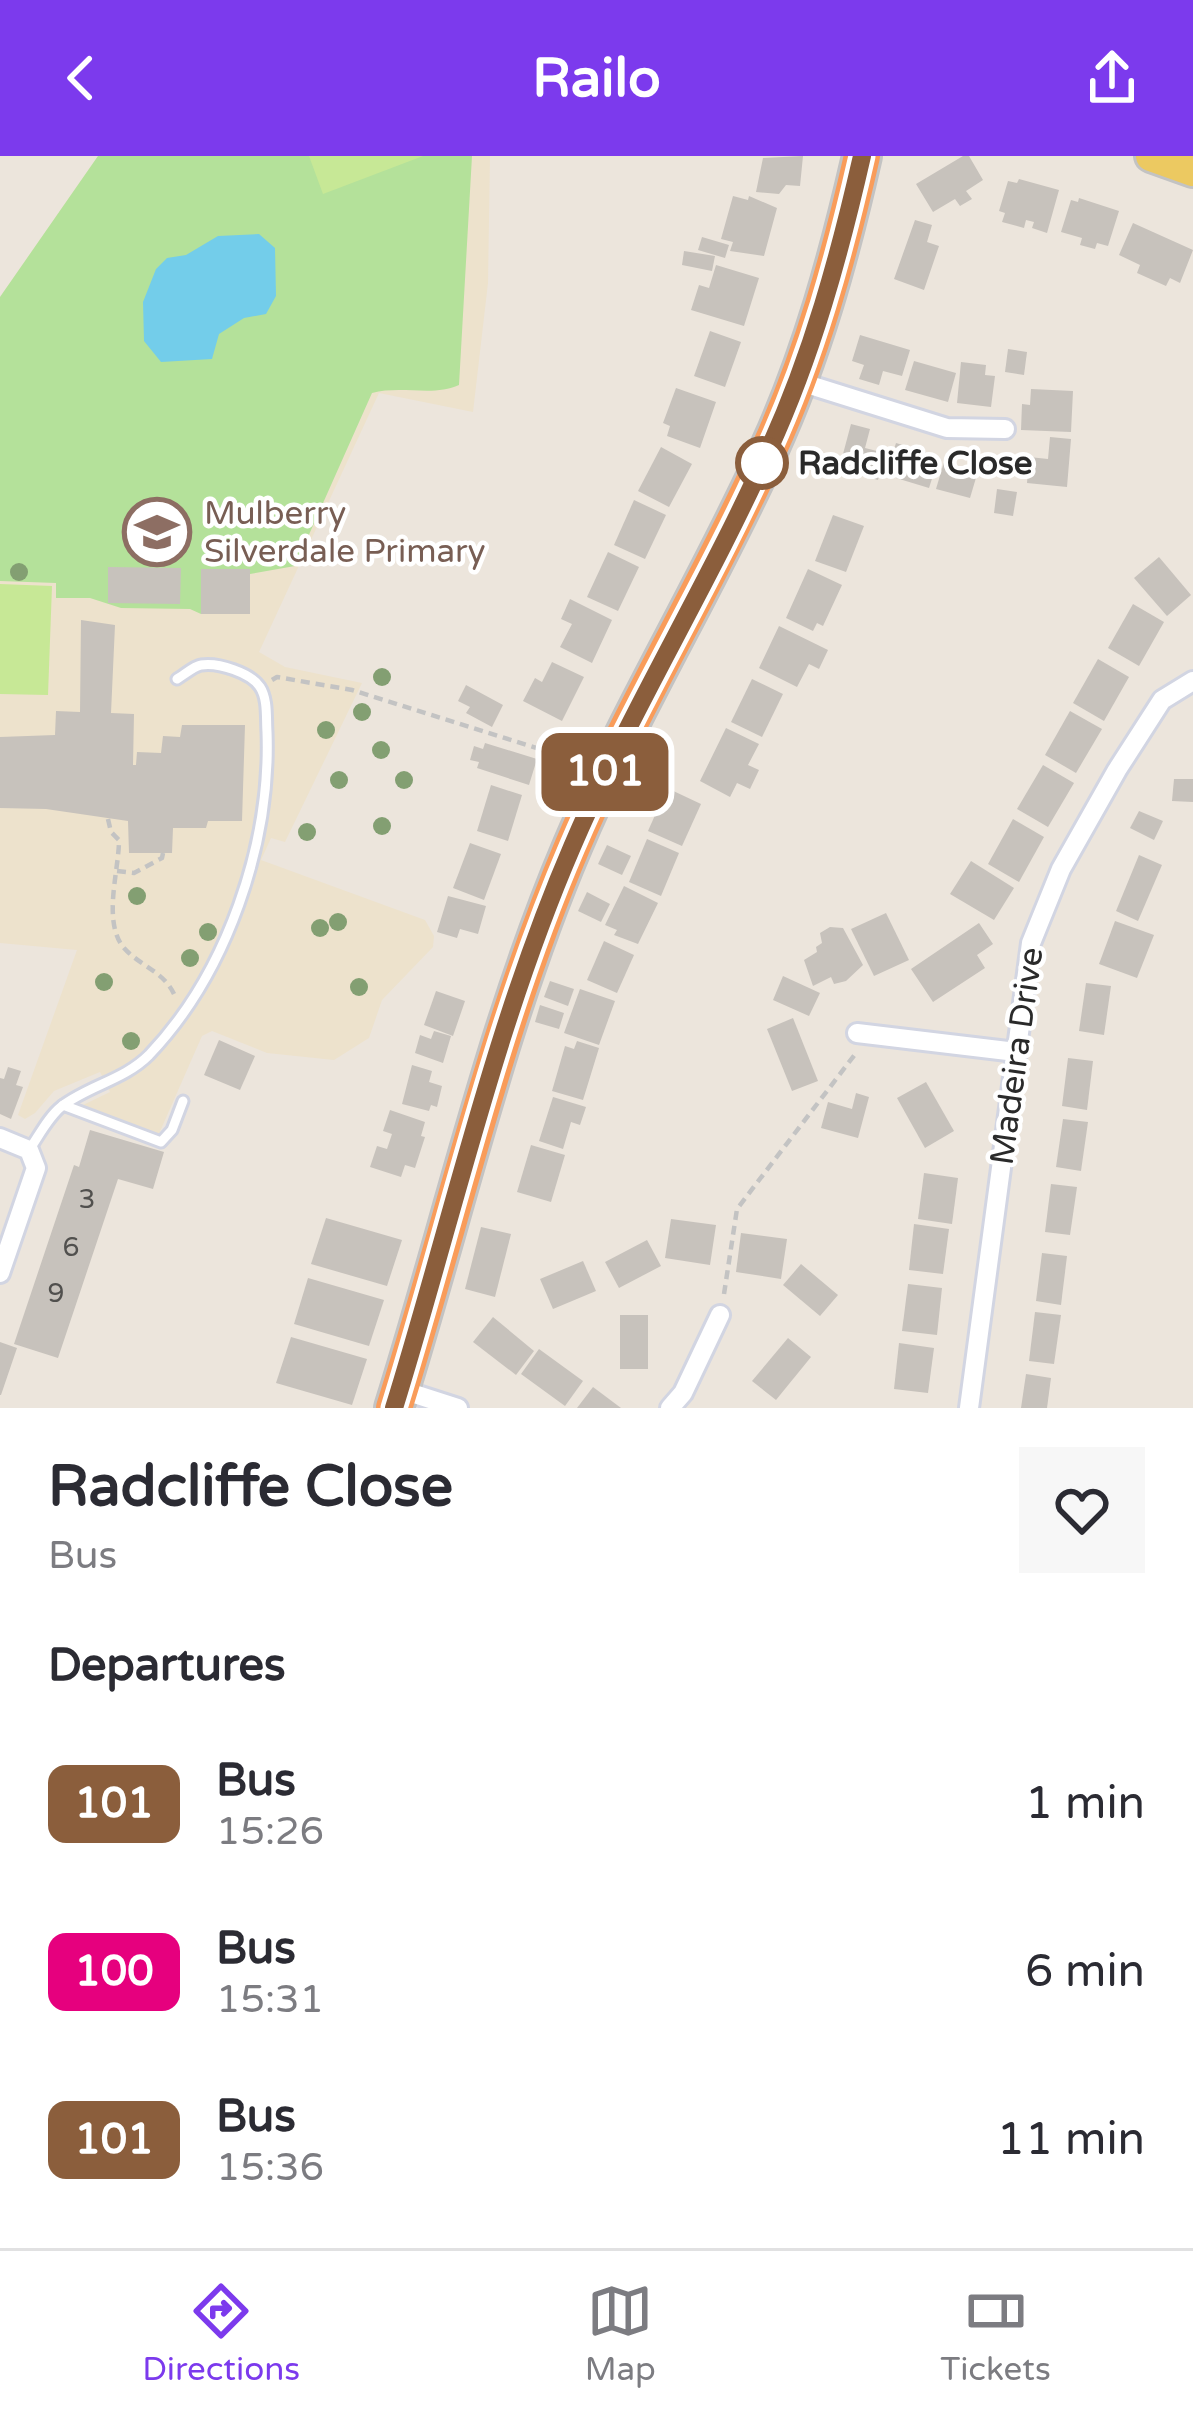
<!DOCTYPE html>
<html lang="en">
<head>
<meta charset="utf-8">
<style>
  :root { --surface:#fff; --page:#f7f7f7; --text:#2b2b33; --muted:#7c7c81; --line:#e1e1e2; --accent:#7c3aed }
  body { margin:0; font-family:"Varela Round",sans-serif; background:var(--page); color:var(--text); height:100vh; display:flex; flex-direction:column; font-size:45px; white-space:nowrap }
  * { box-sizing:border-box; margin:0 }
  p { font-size:39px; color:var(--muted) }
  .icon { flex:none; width:66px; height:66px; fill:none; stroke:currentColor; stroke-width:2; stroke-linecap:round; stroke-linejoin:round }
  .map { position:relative; height:1252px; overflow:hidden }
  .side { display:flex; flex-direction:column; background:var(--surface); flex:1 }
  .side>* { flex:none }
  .badge { padding:0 24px; border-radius:18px; font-size:42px; line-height:78px }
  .map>.badge { position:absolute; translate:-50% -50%; box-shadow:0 0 0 6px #fff }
  h2 { padding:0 48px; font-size:45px; line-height:108px }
  .round { display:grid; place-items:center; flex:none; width:126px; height:126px; border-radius:0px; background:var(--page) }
  .head { display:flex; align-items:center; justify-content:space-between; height:204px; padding:0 48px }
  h1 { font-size:57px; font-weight:700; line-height:90px }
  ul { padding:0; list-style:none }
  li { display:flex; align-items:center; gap:36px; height:168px; padding:0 48px }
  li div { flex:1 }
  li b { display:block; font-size:45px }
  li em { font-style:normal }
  li .badge { min-width:132px; font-weight:700; text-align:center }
  header { display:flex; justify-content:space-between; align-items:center; height:156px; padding:0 48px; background:var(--accent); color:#fff; font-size:54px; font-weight:700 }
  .tab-bar { display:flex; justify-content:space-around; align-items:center; height:168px; border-top:3px solid var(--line); background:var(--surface); font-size:33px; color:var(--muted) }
  .tab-bar a { display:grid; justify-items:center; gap:6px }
  .tab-bar .active { color:var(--accent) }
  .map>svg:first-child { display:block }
</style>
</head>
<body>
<header><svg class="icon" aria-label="back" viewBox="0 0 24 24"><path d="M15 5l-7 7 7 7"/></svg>Railo<svg class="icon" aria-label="share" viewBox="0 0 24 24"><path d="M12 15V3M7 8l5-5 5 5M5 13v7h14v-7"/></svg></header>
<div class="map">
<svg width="1193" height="1252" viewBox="0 0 1193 1252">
  <rect width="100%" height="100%" fill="#ece5dc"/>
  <path fill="#ede2cc" d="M98,0H490L488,127L473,256L379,237L259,496L285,511L362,527L285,686L271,682L261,704L425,764L434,780L433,791L382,844L369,882L334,904L267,897L212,875L202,880L158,980L85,953L83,949L110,936L100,916L54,935L35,957L25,963L18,959L77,794L0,787V141Z"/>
  <path fill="#b4e19a" d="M98,0H472L459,229C434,241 401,229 372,237L295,410L250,418L249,413H202L201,458L190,453L121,452L90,442H56V427L0,425V141Z"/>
  <g fill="#c7e896">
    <path d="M309,0H423L323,38Z"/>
    <path d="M0,428L52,430L48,539L0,538Z"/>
  </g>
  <path fill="#73cdea" d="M259,78L275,92L276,140L266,158L244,162L219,178L212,203L161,206L144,185L143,146L156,113L167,102L186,99L218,80Z"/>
  <g fill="#c7c2bc">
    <path d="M803,0L800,30L786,29L779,38L756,36L763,2Z"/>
    <path d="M963,0H969L983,24L966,35L972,43L960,50L955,43L933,56L916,28Z"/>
    <path d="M1019,23L1059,34L1047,77L1032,72L1034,66L1026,64L1024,72L1002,66L1005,57L999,55L1008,25L1017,27Z"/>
    <path d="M733,40L748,44L749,40L777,52L764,100L730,95L733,86L721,83Z"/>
    <path d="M1079,42L1119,55L1108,90L1097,87L1095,93L1080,89L1082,82L1061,76L1071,44L1078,46Z"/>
    <path d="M915,64L932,69L927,86L939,90L924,134L894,123Z"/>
    <path d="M1133,67L1193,94L1180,127L1170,122L1166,130L1137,117L1140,109L1119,99Z"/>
    <path d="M702,81L729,89L725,102L698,94Z"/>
    <path d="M684,95L715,100L712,115L682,109Z"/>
    <path d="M716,109L759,122L744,170L691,154L699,129L709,132Z"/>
    <path d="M710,175L741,186L725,231L694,220Z"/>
    <path d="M860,179L910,194L902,220L883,215L879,229L859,223L864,209L852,205Z"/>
    <path d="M1008,193L1027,196L1024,219L1005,216Z"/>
    <path d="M914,205L956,217L948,246L905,234Z"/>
    <path d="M961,206L986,209L985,219L995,220L991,251L957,247Z"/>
    <path d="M676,232L716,246L700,292L667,280L670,270L663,267Z"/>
    <path d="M1031,233L1073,235L1071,276L1021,274L1022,248L1030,249Z"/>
    <path d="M851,268L870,273L865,292L885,297L878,324L839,313Z"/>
    <path d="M1050,281L1071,283L1067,331L1027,327L1029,301L1048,303Z"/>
    <path d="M896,287L926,296L925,300L938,304L929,332L896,322L900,309L890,306Z"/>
    <path d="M661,291L692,308L669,351L638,335Z"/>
    <path d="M944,306L978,315L970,342L936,333Z"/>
    <path d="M997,333L1017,336L1013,360L994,357Z"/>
    <path d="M634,344L666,359L645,403L614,389Z"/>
    <path d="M833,359L864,370L846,416L815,405Z"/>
    <path d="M608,396L639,411L618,455L587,441Z"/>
    <path d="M1159,401L1191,439L1167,460L1134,422Z"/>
    <path d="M108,411L181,412L180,448L108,447Z"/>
    <rect x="201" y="413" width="49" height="45"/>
    <path d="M808,413L842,429L823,470L817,467L813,475L786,462Z"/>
    <path d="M570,443L612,464L592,507L560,491L572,468L561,463Z"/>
    <path d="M1133,448L1164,466L1139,510L1108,492Z"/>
    <path d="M81,464L115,469L111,557L134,558L133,609H136L137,596L161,597L163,580L180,581L182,569H245L242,665H208L206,672H173L172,697H129L128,665L46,653L0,652V581L55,579L56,555L80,556Z"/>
    <path d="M779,470L828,494L819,513L809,508L797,531L759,512Z"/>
    <path d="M1098,503L1129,521L1104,565L1073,547Z"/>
    <path d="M552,506L584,521L562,565L523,545L535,522L542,526Z"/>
    <path d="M752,523L783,538L762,581L731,566Z"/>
    <path d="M466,529L503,549L492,571L466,557L470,551L458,545Z"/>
    <path d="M1070,555L1102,573L1076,617L1045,599Z"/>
    <path d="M726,572L759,588L748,609L759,614L750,633L737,627L730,641L700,625Z"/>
    <path d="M485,587L537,603L529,629L477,612L479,606L470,604L474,590L483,593Z"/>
    <path d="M1043,609L1074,627L1048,671L1017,653Z"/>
    <path d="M1174,623H1193V646L1172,645Z"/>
    <path d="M491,629L522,639L508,685L477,675Z"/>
    <path d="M667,632L701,648L682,690L648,675Z"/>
    <path d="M1139,655L1163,665L1154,684L1130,672Z"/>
    <path d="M1013,663L1044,681L1019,726L988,708Z"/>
    <path d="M647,683L679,697L661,740L629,726Z"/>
    <path d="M470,687L501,698L484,744L453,732Z"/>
    <path d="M607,689L631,700L622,719L598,708Z"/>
    <path d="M1139,699L1162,709L1138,765L1116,755Z"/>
    <path d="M971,705L1014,732L994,764L950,738Z"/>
    <path d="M624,730L658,747L638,788L614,779L617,774L605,769Z"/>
    <path d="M587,736L610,748L601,766L578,755Z"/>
    <path d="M448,740L486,750L478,778L460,773L457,782L437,776Z"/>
    <path d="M886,757L909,804L874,820L851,773Z"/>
    <path d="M1115,765L1154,779L1137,822L1099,808Z"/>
    <path d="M979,767L993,788L977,799L985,812L933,846L911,813Z"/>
    <path d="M830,771L843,772L863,809L846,825L834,828L831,821L813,830L804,804L817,796L816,791L822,787L820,777Z"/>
    <path d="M604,785L634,799L617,837L587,824Z"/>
    <path d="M783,820L820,837L809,860L773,844Z"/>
    <path d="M550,825L574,833L568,850L544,841Z"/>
    <path d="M1086,827L1111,830L1104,879L1079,875Z"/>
    <path d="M580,833L615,845L599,889L564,877Z"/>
    <path d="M436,835L465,845L453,880L424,869Z"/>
    <path d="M540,849L564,857L559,873L535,866Z"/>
    <path d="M793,862L818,925L792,935L767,873Z"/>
    <path d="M434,875L451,880L443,907L415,897L420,879L431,883Z"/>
    <path d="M219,884L255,900L240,934L204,919Z"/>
    <path d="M577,885L599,892L583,944L552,935L565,890L574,893Z"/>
    <path d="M1068,902L1093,905L1087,954L1062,950Z"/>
    <path d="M412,909L432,915L429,926L442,930L437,951L431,949L429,955L402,948Z"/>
    <path d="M8,911L21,915L16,929L23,931L11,963L0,958V922L4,923Z"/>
    <path d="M926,926L954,975L925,992L897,942Z"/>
    <path d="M856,937L869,941L858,982L821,972L828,946L852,953Z"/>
    <path d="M553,941L586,951L580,969L571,966L563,993L539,985Z"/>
    <path d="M390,954L425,966L421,980L425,981L415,1012L405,1009L401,1021L370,1011L377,990L387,993L392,978L383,975Z"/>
    <path d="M1063,963L1088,966L1081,1015L1056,1011Z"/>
    <path d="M90,974L164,996L153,1033L118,1023L58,1202L14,1188L74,1009L79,1011Z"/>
    <path d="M531,989L565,999L551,1046L517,1036Z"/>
    <path d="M924,1017L958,1022L952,1068L918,1063Z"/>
    <path d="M1051,1028L1077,1031L1070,1079L1045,1076Z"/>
    <path d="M326,1062L402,1084L387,1130L311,1108Z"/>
    <path d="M671,1063L716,1069L710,1109L665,1102Z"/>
    <path d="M914,1068L949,1073L943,1118L909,1114Z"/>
    <path d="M481,1071L511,1078L495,1141L465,1133Z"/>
    <path d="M741,1077L787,1083L781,1123L736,1116Z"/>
    <path d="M647,1084L661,1110L619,1132L605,1106Z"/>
    <path d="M1042,1097L1067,1100L1061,1149L1036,1145Z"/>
    <path d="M583,1105L596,1135L553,1153L540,1123Z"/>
    <path d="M801,1108L838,1139L820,1160L783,1129Z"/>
    <path d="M308,1122L384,1144L369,1190L294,1168Z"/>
    <path d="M908,1128L942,1132L937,1179L902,1175Z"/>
    <path d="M1035,1156L1061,1159L1054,1208L1029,1205Z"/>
    <rect x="620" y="1159" width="28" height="54"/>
    <path d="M493,1161L534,1195L516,1219L473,1186Z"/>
    <path d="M291,1181L367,1203L352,1249L276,1227Z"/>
    <path d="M788,1182L811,1201L776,1244L752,1225Z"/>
    <path d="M0,1186L17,1192L1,1239H0Z"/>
    <path d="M899,1187L934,1192L928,1237L894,1233Z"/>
    <path d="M539,1193L583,1225L565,1250L521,1218Z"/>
    <path d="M1026,1218L1051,1222L1047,1252H1021Z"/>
    <path d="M593,1231L621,1252H577Z"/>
  </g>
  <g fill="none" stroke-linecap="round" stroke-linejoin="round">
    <g stroke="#d2d5e2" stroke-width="15">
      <g id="lane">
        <path d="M63,949L161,986L172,974L183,945"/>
        <path d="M29,994C39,980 48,961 62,950C90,929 124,924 149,899C227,817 271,688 267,576C266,562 268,543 260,531C251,517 218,506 201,509C194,510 184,519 177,523"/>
      </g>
    </g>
    <g stroke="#d2d5e2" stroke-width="24">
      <g id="street">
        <path d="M797,225L947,272L1005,273"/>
        <path d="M857,877L1016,896"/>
        <path d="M0,982L29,994L36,1012L0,1117"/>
        <path d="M399,1233L458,1252"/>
        <path d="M670,1252L683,1237L720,1159"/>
        <path d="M969,1252L1031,787L1061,713L1117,614L1162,544L1193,525"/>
      </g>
    </g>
    <g stroke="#c3c3c3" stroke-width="36">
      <path id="primary" d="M1151,0L1193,15"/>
    </g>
    <g stroke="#c3c3c3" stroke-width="42">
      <path id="highway" d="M394,1252C453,1065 495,872 572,691C630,554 708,428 769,293C812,199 839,101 862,0"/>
    </g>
    <g stroke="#c3c3c3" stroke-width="4.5" stroke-dasharray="9 6" stroke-linecap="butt">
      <path d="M272,524L277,521L352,534L578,605"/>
      <path d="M108,663L111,676L119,684C119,715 102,766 124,792C140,810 163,815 174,838"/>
      <path d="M117,715L134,717L162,702L163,697"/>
      <path d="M724,1138L737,1053L856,897"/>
    </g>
    <use href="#lane" stroke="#fff" stroke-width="9"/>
    <use href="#street" stroke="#fff" stroke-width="18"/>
    <use href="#primary" stroke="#ecc961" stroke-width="30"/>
    <use href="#highway" stroke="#f99c5a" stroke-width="36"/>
  </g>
  <g fill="#839f72">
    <circle cx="19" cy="416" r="9"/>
    <circle cx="382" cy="521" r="9"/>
    <circle cx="362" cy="556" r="9"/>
    <circle cx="326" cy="574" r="9"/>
    <circle cx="381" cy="594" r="9"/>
    <circle cx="339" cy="624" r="9"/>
    <circle cx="404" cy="624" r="9"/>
    <circle cx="382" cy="670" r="9"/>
    <circle cx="307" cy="676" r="9"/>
    <circle cx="137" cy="740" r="9"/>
    <circle cx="338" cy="766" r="9"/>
    <circle cx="320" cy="772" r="9"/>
    <circle cx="208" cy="776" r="9"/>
    <circle cx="190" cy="802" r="9"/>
    <circle cx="104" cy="826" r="9"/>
    <circle cx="359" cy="831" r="9"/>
    <circle cx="131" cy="885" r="9"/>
  </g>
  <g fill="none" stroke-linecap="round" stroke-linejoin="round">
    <g stroke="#fff" stroke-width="27">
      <path id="line" d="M394,1252C452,1065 494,872 572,691C630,555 709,428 769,293C812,199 839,101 862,0"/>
    </g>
    <use href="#line" stroke="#8b5e3c" stroke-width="18"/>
  </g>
  <defs>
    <g id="school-ring" transform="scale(3.45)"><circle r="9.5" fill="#fff" stroke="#8d6e63" stroke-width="1.5"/><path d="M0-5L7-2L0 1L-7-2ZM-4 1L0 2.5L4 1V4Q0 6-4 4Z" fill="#8d6e63"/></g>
  </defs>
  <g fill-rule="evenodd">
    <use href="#school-ring" x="157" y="376"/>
  </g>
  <circle fill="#fff" stroke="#8b5e3c" stroke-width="6" cx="762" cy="307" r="24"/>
  <g text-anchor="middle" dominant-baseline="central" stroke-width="9" stroke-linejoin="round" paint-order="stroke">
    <g font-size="27" fill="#51504e">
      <text x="87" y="1043">3</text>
      <text x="71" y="1091">6</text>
      <text x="56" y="1137">9</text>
    </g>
    <g font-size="33" font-weight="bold" fill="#2a2a2a" stroke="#fff" text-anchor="start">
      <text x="798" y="307">Radcliffe Close</text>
    </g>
    <g font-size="33" fill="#785e54" stroke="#fff" text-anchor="start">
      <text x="204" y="357">Mulberry<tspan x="204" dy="38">Silverdale Primary</tspan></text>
    </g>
    <g font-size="33" fill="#2a2a2a" stroke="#fff">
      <text transform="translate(1017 900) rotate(-82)">Madeira Drive</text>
    </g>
  </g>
</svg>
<b class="badge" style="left:605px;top:616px;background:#8b5e3c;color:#fff">101</b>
</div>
<section class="side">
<div class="head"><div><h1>Radcliffe Close</h1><p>Bus</p></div><a class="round"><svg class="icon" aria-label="heart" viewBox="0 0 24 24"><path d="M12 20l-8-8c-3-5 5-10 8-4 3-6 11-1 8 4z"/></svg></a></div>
<h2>Departures</h2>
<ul>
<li><span class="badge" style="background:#8b5e3c;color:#fff">101</span><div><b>Bus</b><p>15:26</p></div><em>1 min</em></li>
<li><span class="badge" style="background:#e6007e;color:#fff">100</span><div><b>Bus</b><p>15:31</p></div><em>6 min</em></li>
<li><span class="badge" style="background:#8b5e3c;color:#fff">101</span><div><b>Bus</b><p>15:36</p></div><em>11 min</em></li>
</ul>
</section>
<nav class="tab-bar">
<a class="active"><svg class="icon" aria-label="directions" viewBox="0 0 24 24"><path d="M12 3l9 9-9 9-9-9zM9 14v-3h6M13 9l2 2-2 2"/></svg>Directions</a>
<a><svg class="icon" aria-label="map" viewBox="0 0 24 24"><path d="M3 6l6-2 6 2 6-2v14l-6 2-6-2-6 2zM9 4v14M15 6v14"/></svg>Map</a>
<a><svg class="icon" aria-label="tickets" viewBox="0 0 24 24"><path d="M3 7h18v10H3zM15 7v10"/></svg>Tickets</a>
</nav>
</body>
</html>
